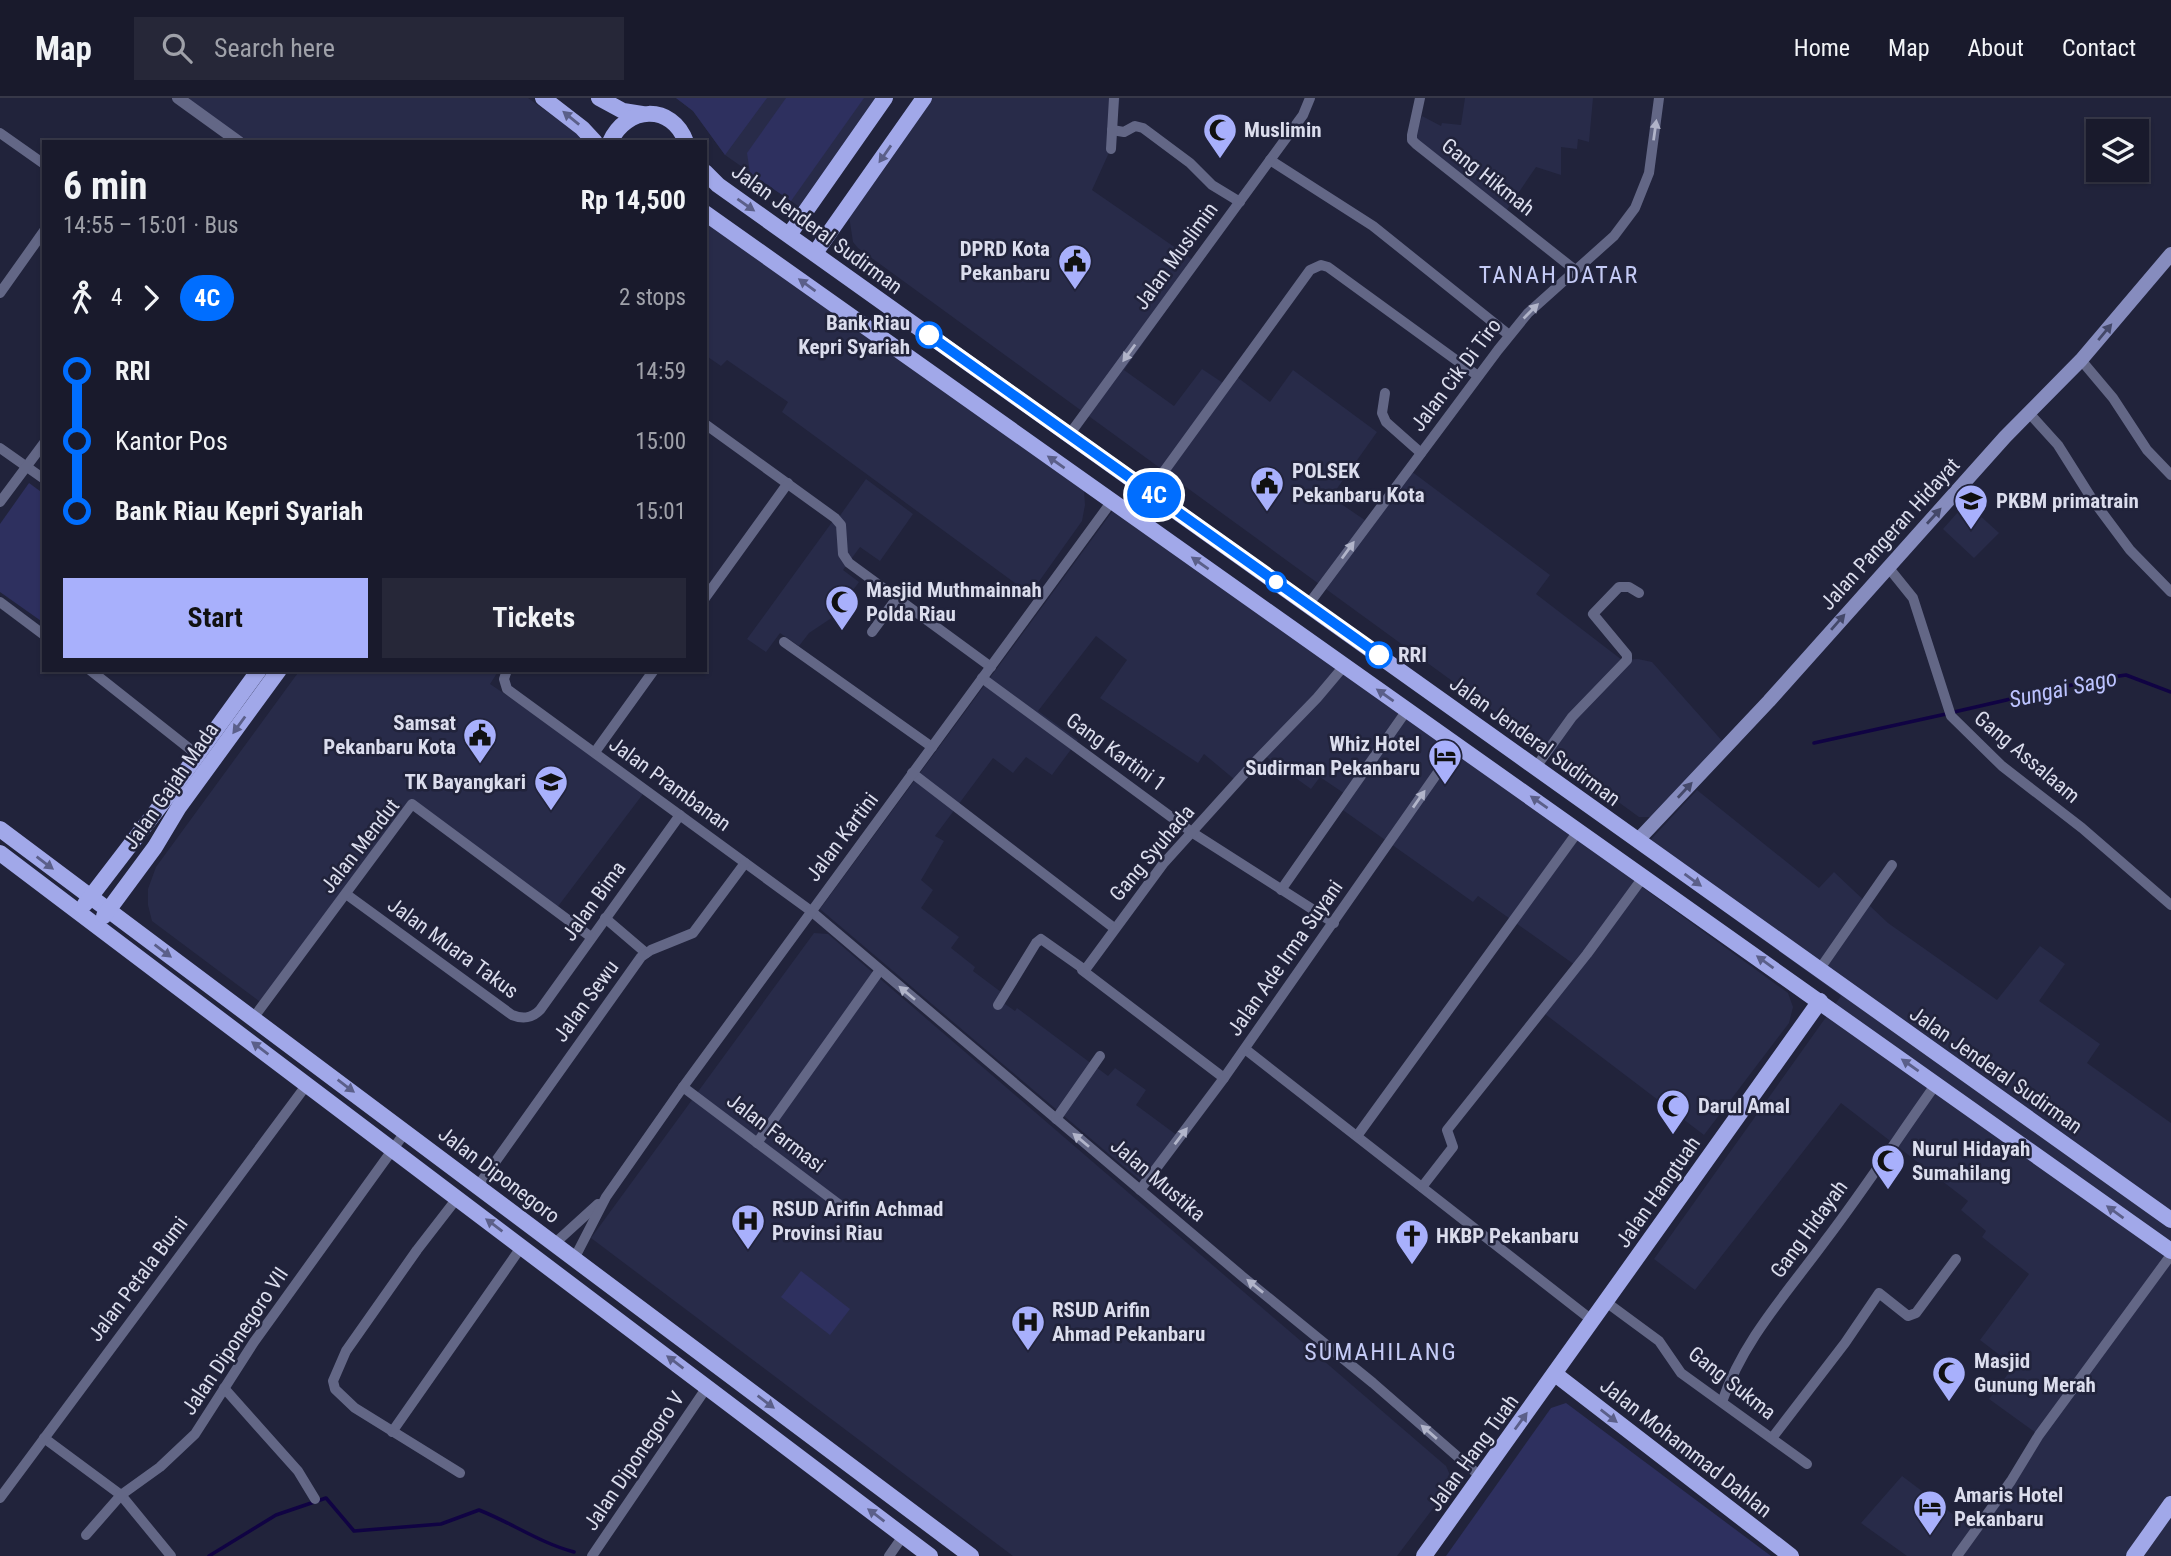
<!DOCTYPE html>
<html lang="en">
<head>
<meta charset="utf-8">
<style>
  :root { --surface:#191a2c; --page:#262738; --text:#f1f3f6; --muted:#9fa1a9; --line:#373848; --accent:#a8b0fc }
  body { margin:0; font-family:"Roboto Condensed",sans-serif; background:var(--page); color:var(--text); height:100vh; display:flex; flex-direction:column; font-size:26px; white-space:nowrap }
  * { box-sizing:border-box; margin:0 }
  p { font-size:23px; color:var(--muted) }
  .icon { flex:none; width:38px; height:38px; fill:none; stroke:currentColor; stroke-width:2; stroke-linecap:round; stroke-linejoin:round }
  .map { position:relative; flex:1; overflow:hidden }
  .drawer { position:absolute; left:42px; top:42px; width:665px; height:532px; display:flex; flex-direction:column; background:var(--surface); border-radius:0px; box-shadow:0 2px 5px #0004,0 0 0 2px var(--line) }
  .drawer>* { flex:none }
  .badge { padding:0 14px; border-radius:23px; font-size:24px; line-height:46px }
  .tools { position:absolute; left:2086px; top:21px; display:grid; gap:14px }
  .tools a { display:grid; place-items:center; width:63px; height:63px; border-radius:0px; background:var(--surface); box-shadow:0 2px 5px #0004,0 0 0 2px var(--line); font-size:35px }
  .map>.badge { position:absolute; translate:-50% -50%; box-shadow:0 0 0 4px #fff }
  .legs { display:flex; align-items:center; gap:10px; height:77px; padding:0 21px; font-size:23px }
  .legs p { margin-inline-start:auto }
  .headline { display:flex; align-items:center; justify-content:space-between; height:119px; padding:0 21px }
  h1 { font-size:38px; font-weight:700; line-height:52px }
  .action { display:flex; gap:14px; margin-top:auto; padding:14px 21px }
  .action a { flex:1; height:80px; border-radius:0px; background:var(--accent); color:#111; font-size:28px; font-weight:700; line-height:80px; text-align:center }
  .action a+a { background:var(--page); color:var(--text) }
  ul { padding:0 21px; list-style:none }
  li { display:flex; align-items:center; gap:24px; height:70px; font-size:26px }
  li i { display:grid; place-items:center; width:10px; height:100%; margin:0 9px; background:currentColor }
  li i::after { content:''; width:18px; height:18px; margin:-9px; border:5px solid; border-radius:50%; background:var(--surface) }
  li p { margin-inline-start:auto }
  li:first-child i { background:linear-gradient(#0000 50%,currentColor 0) }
  li:last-child i { background:linear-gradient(currentColor 50%,#0000 0) }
  header { display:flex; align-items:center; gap:42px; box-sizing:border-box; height:98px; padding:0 35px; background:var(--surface); border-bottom:2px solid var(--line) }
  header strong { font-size:33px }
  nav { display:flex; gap:38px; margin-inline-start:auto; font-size:24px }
  .search { width:490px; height:63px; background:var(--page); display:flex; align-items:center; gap:18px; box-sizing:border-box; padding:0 24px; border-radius:0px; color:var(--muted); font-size:26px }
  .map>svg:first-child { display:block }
</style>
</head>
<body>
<header>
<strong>Map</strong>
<div class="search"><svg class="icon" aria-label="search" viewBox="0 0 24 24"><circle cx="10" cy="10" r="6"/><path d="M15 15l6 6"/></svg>Search here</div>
<nav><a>Home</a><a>Map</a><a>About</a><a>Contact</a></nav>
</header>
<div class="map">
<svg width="2171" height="1458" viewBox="0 0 2171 1458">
  <rect width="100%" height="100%" fill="#21233b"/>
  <g fill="#282b49">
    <path d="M180,0H528L574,33L583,44H240Z"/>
    <path d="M676,0H878L801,110L725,57L693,13Z"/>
    <path d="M930,0H1120L1112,48L1092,92L1199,166L1124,272L1174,308L1202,271L1229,289L1237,279L1270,304L1293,272L1377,334L1331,399L1372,427L1411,373L1550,477L1536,496L1622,562L1638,561L1652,564L1724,645L1652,719H1639L858,150L853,144L849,118Z"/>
    <path d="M1465,0H1593L1589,44L1578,41L1577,51L1561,49V77L1536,69L1506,113L1414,42L1422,18L1441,28L1442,25L1461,27Z"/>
    <path d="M705,117L1084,392L1085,407L1082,423L1030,496L782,314L788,304L727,262L721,268L705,257Z"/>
    <path d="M866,381L913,416L880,463L860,449L843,472L859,484L833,519L809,535L799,548L780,535L766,554L747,541L835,420L839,419Z"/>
    <path d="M1966,405L1999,435L1974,460L1943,431Z"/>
    <path d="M1117,407L1638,782L1575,867L1478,798L1473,804L1340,710L1348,698L1320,679L1311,691L1261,655L1234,681L1204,656L1198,665L1100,600L1127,562L1096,538L1038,613L1078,642L1052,677L1026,659L1013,675L993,660L935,738L944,743L921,782L933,792L921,810L959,839L951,850L975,869L973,873L1005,897V906L1015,913L1017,910L1108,978L1115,970L1146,992L1136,1007L1178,1038L1143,1085L820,811Z"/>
    <path d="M300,572H499L490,586L646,692L556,811L411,703L263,906L152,823L148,807V791L156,769Z"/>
    <path d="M1697,692L1819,790L1834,774L1888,825L1997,902L2040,848L2065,866L2039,903L2100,946L2087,965L2171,1025V1458H1907L1861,1425L1902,1378L1975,1433L2039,1337L1989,1301L2014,1268L1980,1242L2029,1176L1982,1139L1986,1133L1961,1112L1968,1103L1841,1005L1695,1192L1654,1161L1841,898L1640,753Z"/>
    <path d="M1642,789L1788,895L1793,909L1789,925L1704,1037L1545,916Z"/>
    <path d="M814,835L828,836L1446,1368L1453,1384L1397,1458H1013L591,1140Z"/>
  </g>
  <g fill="#2e305f">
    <path d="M676,0H767L725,57L693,13Z"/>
    <path d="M786,0H864L791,103L750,75L747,55Z"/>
    <path d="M29,385L44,396V525L0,494V426Z"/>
    <path d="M801,1173L850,1211L830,1237L781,1199Z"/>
    <path d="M1566,1305L1771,1458H1446L1551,1310Z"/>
  </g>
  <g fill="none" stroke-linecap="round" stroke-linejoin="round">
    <g stroke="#100343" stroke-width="3.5">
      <path d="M1954,614L2098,581L2126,577L2171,594"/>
      <path d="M1814,645L1946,616"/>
      <path d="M209,1458L276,1417L326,1400L354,1433L441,1426L479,1412C512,1425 540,1445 574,1454"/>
    </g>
    <g stroke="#636786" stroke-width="10">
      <path d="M1420,0L1412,37V42L1416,46L1575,172"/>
      <path d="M1112,32L1124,34L1135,28L1143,30L1190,65L1212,87L1240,104"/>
      <path d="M0,35L44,66"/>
      <path d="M1111,51L1114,0"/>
      <path d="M1270,62L1373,128L1509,237"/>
      <path d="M0,195L44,133"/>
      <path d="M2081,262L2113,300L2147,352L2171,377"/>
      <path d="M1385,295L1382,315L1386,324L1421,355"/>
      <path d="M2030,316L2058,347L2092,401L2130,452L2171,494"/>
      <path d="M705,326L835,420L841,427L843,456L849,465L991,569"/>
      <path d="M1069,337L1303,17L1310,0"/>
      <path d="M0,350L44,381"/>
      <path d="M1149,394L1310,172L1321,167L1328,169L1478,278"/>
      <path d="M0,404L44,345"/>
      <path d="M1888,469L1913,500L1951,618L2002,668L2082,730L2171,807"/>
      <path d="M705,500L788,385"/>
      <path d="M0,504L44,537"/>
      <path d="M1308,507L1498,252L1528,215L1614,138L1635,110L1649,75L1659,0"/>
      <path d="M872,534L897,500"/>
      <path d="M784,544L932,649"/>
      <path d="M90,572L200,659"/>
      <path d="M507,572L504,581L507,591L811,813L1243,1179L1373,1285L1481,1379"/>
      <path d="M982,580L1193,735L1334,825"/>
      <path d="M595,654L654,572"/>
      <path d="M1536,669L1572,619L1627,562V557L1593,516L1619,489H1629L1639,495"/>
      <path d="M912,675L1114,830"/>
      <path d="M1281,792L1407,612"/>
      <path d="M346,796L512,917C522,921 531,921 540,912L680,717"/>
      <path d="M605,820L646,855"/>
      <path d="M1082,872L1224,980"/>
      <path d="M1819,872L1892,767"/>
      <path d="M998,907L1036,845L1041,841L1085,872L1163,766L1256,663L1317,600L1344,568"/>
      <path d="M254,919L412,706L591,839"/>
      <path d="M1245,951L1593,1223"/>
      <path d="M683,989L845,1111"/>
      <path d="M1056,1021L1100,958"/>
      <path d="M1357,1038L1579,732"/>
      <path d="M757,1045L880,872"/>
      <path d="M478,1088L641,859L651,852L693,835L745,765"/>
      <path d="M1422,1089L1453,1049L1447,1032L1587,856L1644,778"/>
      <path d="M1140,1092L1224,980L1457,647"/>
      <path d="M458,1099L417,1152L346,1253L333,1283L335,1291L355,1310L460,1375"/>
      <path d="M554,1146L598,1106"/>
      <path d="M574,1161L606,1099L683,989L1112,403"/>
      <path d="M1606,1204L1659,1243L1681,1275L1807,1366"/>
      <path d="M224,1290L298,1373L315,1401"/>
      <path d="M1722,1304C1743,1242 1787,1195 1825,1143C1864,1092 1899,1038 1936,986"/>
      <path d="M392,1334L522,1148"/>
      <path d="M44,1340L121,1397L171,1458"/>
      <path d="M1772,1340L1845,1245L1879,1195L1908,1218L1916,1215L1956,1161"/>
      <path d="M0,1400L308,985"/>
      <path d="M86,1437L121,1397L160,1369L195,1336L254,1244L406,1033"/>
      <path d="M592,1458L707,1289"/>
      <path d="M889,1458L903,1438"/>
      <path d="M1957,1458L2011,1383L2039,1337L2171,1157"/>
    </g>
    <path stroke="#636786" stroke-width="12" d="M178,0L239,44"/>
    <path stroke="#868cbe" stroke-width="14" d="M1638,742L1769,603L2005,339L2081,262L2171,156"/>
    <g stroke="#a1a8e9" stroke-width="16">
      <path d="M543,0L582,30L595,44"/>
      <path d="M599,0L623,13L642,16"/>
      <path d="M610,44C626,8 672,5 686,44"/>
      <path d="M705,74L718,87L2171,1122"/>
      <path d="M705,115L2171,1153"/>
      <path d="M789,137L885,0"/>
      <path d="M815,155L924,0"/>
      <path d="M0,731L971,1458"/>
      <path d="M0,755L930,1458"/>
      <path d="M85,806L167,699L259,572"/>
      <path d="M104,818L155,749L179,709L279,572"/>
      <path d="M1555,1276L1791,1458"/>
      <path d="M1424,1458L1820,903"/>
      <path d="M2134,1458L2171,1406"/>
    </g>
  </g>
  <defs><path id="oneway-solid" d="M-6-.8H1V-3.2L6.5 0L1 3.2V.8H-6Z" transform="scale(1.75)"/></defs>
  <g fill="#5b5f89">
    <use href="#oneway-solid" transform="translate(571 20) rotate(-141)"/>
    <use href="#oneway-solid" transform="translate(885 56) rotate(125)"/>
    <use href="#oneway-solid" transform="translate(746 107) rotate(35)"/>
    <use href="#oneway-solid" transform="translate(807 187) rotate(-144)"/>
    <use href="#oneway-solid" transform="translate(1056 364) rotate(-145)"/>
    <use href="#oneway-solid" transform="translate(1200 465) rotate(-145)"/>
    <use href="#oneway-solid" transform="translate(1385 597) rotate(-145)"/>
    <use href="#oneway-solid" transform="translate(239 627) rotate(126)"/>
    <use href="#oneway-solid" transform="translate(1539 704) rotate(-145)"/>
    <use href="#oneway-solid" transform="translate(45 765) rotate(37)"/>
    <use href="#oneway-solid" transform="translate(1693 782) rotate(36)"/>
    <use href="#oneway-solid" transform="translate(163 853) rotate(37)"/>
    <use href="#oneway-solid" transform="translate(1765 864) rotate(-144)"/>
    <use href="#oneway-solid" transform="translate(260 950) rotate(-143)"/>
    <use href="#oneway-solid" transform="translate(1910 967) rotate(-145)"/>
    <use href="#oneway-solid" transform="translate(346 988) rotate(37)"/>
    <use href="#oneway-solid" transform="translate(2115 1114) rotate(-144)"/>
    <use href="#oneway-solid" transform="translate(494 1127) rotate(-143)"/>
    <use href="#oneway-solid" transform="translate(675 1264) rotate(-143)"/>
    <use href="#oneway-solid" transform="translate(766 1304) rotate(37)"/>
    <use href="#oneway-solid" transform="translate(1609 1318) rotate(38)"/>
    <use href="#oneway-solid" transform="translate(1521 1323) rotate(-54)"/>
    <use href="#oneway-solid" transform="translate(876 1417) rotate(-143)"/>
  </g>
  <g fill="#b1b4c9">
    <use href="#oneway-solid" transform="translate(1655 32) rotate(-82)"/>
    <use href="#oneway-solid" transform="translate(1531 213) rotate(-45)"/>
    <use href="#oneway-solid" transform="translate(1129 255) rotate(126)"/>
    <use href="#oneway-solid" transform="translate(1348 452) rotate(-54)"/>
    <use href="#oneway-solid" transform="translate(1419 701) rotate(-55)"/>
    <use href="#oneway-solid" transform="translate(907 895) rotate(-140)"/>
    <use href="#oneway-solid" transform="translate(1181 1038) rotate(-53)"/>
    <use href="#oneway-solid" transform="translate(1081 1042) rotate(-140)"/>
    <use href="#oneway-solid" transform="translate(1255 1188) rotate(-141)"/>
    <use href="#oneway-solid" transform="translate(1429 1334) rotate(-139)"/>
  </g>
  <g fill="#444869">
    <use href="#oneway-solid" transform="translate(2105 234) rotate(-50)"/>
    <use href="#oneway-solid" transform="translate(1934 418) rotate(-48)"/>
    <use href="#oneway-solid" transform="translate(1838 524) rotate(-49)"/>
    <use href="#oneway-solid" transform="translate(1685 692) rotate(-47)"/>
  </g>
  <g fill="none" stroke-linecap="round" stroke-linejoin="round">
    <g stroke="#fff" stroke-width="16">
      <path id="line-1" d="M929,237L1379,557"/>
    </g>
    <use href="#line-1" stroke="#006eff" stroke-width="10"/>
  </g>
  <defs>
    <g id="mosque-pin" transform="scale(1.75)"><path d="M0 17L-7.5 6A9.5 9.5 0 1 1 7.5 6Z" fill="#a8b0fc" stroke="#21233b"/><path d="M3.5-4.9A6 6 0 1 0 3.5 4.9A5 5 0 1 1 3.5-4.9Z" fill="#111"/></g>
    <g id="civic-pin" transform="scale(1.75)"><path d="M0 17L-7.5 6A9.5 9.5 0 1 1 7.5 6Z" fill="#a8b0fc" stroke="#21233b"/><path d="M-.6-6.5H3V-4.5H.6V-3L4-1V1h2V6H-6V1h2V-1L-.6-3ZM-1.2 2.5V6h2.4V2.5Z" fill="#111"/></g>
    <g id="university-pin" transform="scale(1.75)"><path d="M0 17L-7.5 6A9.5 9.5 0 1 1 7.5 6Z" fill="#a8b0fc" stroke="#21233b"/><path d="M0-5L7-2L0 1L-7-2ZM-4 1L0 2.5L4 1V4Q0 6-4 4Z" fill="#111"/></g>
    <g id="hotel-pin" transform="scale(1.75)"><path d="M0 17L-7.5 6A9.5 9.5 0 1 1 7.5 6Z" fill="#a8b0fc" stroke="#21233b"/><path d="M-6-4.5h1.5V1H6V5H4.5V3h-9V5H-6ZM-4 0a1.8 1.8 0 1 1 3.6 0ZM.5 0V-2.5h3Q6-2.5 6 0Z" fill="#111"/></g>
    <g id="school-pin" transform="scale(1.75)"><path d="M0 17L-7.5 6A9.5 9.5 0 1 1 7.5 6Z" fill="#a8b0fc" stroke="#21233b"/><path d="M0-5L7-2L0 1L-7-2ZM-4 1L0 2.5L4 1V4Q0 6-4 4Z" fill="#111"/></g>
    <g id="hospital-pin" transform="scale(1.75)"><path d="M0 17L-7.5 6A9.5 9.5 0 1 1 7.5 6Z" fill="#a8b0fc" stroke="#21233b"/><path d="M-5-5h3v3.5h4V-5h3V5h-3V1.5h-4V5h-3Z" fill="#111"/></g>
    <g id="church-pin" transform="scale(1.75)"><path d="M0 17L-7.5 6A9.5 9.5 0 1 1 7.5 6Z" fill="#a8b0fc" stroke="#21233b"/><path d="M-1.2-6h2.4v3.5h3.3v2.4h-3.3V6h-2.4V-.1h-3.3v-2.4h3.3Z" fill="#111"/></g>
  </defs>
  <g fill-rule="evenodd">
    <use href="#mosque-pin" x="1220" y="32"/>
    <use href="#civic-pin" x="1075" y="163"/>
    <use href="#civic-pin" x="1267" y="385"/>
    <use href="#university-pin" x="1971" y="403"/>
    <use href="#mosque-pin" x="842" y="504"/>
    <use href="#civic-pin" x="480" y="637"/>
    <use href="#hotel-pin" x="1445" y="658"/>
    <use href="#school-pin" x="551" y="684"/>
    <use href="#mosque-pin" x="1673" y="1008"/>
    <use href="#mosque-pin" x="1888" y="1063"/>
    <use href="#hospital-pin" x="748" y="1123"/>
    <use href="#church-pin" x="1412" y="1138"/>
    <use href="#hospital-pin" x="1028" y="1224"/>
    <use href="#mosque-pin" x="1949" y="1275"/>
    <use href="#hotel-pin" x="1930" y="1409"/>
  </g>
  <g fill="#fff" stroke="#006eff" stroke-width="3.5">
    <circle cx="929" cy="237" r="12"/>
    <circle cx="1276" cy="484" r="9"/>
    <circle cx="1379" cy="557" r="12"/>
  </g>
  <g text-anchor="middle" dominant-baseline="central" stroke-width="5" stroke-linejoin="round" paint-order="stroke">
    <g font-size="21" font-weight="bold" fill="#dbdded" stroke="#21233b" text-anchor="start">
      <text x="1244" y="32">Muslimin</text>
      <text x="1050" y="151" text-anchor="end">DPRD Kota<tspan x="1050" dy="24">Pekanbaru</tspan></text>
      <text x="1292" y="373">POLSEK<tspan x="1292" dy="24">Pekanbaru Kota</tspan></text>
      <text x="1996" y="403">PKBM primatrain</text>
      <text x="866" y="492">Masjid Muthmainnah<tspan x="866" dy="24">Polda Riau</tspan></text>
      <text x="456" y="625" text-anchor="end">Samsat<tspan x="456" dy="24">Pekanbaru Kota</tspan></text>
      <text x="1420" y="646" text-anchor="end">Whiz Hotel<tspan x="1420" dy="24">Sudirman Pekanbaru</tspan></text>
      <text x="526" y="684" text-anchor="end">TK Bayangkari</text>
      <text x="1698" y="1008">Darul Amal</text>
      <text x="1912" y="1051">Nurul Hidayah<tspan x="1912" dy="24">Sumahilang</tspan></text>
      <text x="772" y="1111">RSUD Arifin Achmad<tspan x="772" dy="24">Provinsi Riau</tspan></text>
      <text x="1436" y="1138">HKBP Pekanbaru</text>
      <text x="1052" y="1212">RSUD Arifin<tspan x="1052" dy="24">Ahmad Pekanbaru</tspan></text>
      <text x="1974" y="1263">Masjid<tspan x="1974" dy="24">Gunung Merah</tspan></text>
      <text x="1954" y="1397">Amaris Hotel<tspan x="1954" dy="24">Pekanbaru</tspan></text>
    </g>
    <g font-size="21" fill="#dbdded" stroke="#21233b">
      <text transform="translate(1488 79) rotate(38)">Gang Hikmah</text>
      <text transform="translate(817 131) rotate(36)">Jalan Jenderal Sudirman</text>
      <text transform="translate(1176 158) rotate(-54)">Jalan Muslimin</text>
      <text transform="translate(1456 277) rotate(-53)">Jalan Cik Di Tiro</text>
      <text transform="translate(1890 436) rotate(-48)">Jalan Pangeran Hidayat</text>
      <text transform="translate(1535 643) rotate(36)">Jalan Jenderal Sudirman</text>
      <text transform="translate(1116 654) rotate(36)">Gang Kartini 1</text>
      <text transform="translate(2027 659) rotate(40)">Gang Assalaam</text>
      <text transform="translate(670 686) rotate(36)">Jalan Prambanan</text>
      <text transform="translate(171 688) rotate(-55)">Jalan Gajah Mada</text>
      <text transform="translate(842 739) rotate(-53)">Jalan Kartini</text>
      <text transform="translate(360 748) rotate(-52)">Jalan Mendut</text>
      <text transform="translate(1152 755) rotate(-50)">Gang Syuhada</text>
      <text transform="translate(594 803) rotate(-54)">Jalan Bima</text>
      <text transform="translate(453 850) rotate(36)">Jalan Muara Takus</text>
      <text transform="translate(1285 860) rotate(-55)">Jalan Ade Irma Suyani</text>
      <text transform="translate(586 903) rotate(-54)">Jalan Sewu</text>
      <text transform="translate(1996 972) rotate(35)">Jalan Jenderal Sudirman</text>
      <text transform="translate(776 1035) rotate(37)">Jalan Farmasi</text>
      <text transform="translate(499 1077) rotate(37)">Jalan Diponegoro</text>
      <text transform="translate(1158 1082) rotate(40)">Jalan Mustika</text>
      <text transform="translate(1658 1094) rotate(-55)">Jalan Hangtuah</text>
      <text transform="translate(1809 1131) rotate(-54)">Gang Hidayah</text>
      <text transform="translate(138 1181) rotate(-53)">Jalan Petala Bumi</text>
      <text transform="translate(235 1243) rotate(-56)">Jalan Diponegoro VII</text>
      <text transform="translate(1732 1285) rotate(38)">Gang Sukma</text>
      <text transform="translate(1686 1350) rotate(38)">Jalan Mohammad Dahlan</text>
      <text transform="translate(1473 1355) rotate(-54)">Jalan Hang Tuah</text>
      <text transform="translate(634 1363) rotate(-56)">Jalan Diponegoro V</text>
    </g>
    <g font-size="21" font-weight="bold" fill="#dbdded" stroke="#21233b" text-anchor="end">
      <text x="910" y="225">Bank Riau<tspan x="910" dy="24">Kepri Syariah</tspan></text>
      <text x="1398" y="557" text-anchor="start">RRI</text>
    </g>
    <g font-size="23" font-style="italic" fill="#bcc3ff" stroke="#21233b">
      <text transform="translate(2063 591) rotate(-12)">Sungai Sago</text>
    </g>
    <g font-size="24" letter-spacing="2" fill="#c5cbf6" stroke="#21233b">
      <text x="1559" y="177">TANAH DATAR</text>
      <text x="1381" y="1254">SUMAHILANG</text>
    </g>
  </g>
</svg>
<div class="tools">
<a><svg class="icon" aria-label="layers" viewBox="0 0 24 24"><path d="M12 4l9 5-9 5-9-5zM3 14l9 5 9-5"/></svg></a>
</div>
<b class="badge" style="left:1154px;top:397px;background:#006eff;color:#fff">4C</b>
<section class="drawer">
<div class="headline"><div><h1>6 min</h1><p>14:55 – 15:01 · Bus</p></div><b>Rp 14,500</b></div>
<div class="legs"><svg class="icon" aria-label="walk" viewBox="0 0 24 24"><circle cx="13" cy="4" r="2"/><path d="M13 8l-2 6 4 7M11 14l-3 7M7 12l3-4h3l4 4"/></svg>4<svg class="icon" aria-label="forward" viewBox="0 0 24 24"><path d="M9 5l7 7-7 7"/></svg><b class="badge" style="background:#006eff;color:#fff">4C</b><p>2 stops</p></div>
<ul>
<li><i style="color:#006eff"></i><b>RRI</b><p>14:59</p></li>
<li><i style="color:#006eff"></i><span>Kantor Pos</span><p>15:00</p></li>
<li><i style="color:#006eff"></i><b>Bank Riau Kepri Syariah</b><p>15:01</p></li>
</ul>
<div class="action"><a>Start</a><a>Tickets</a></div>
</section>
</div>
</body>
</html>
